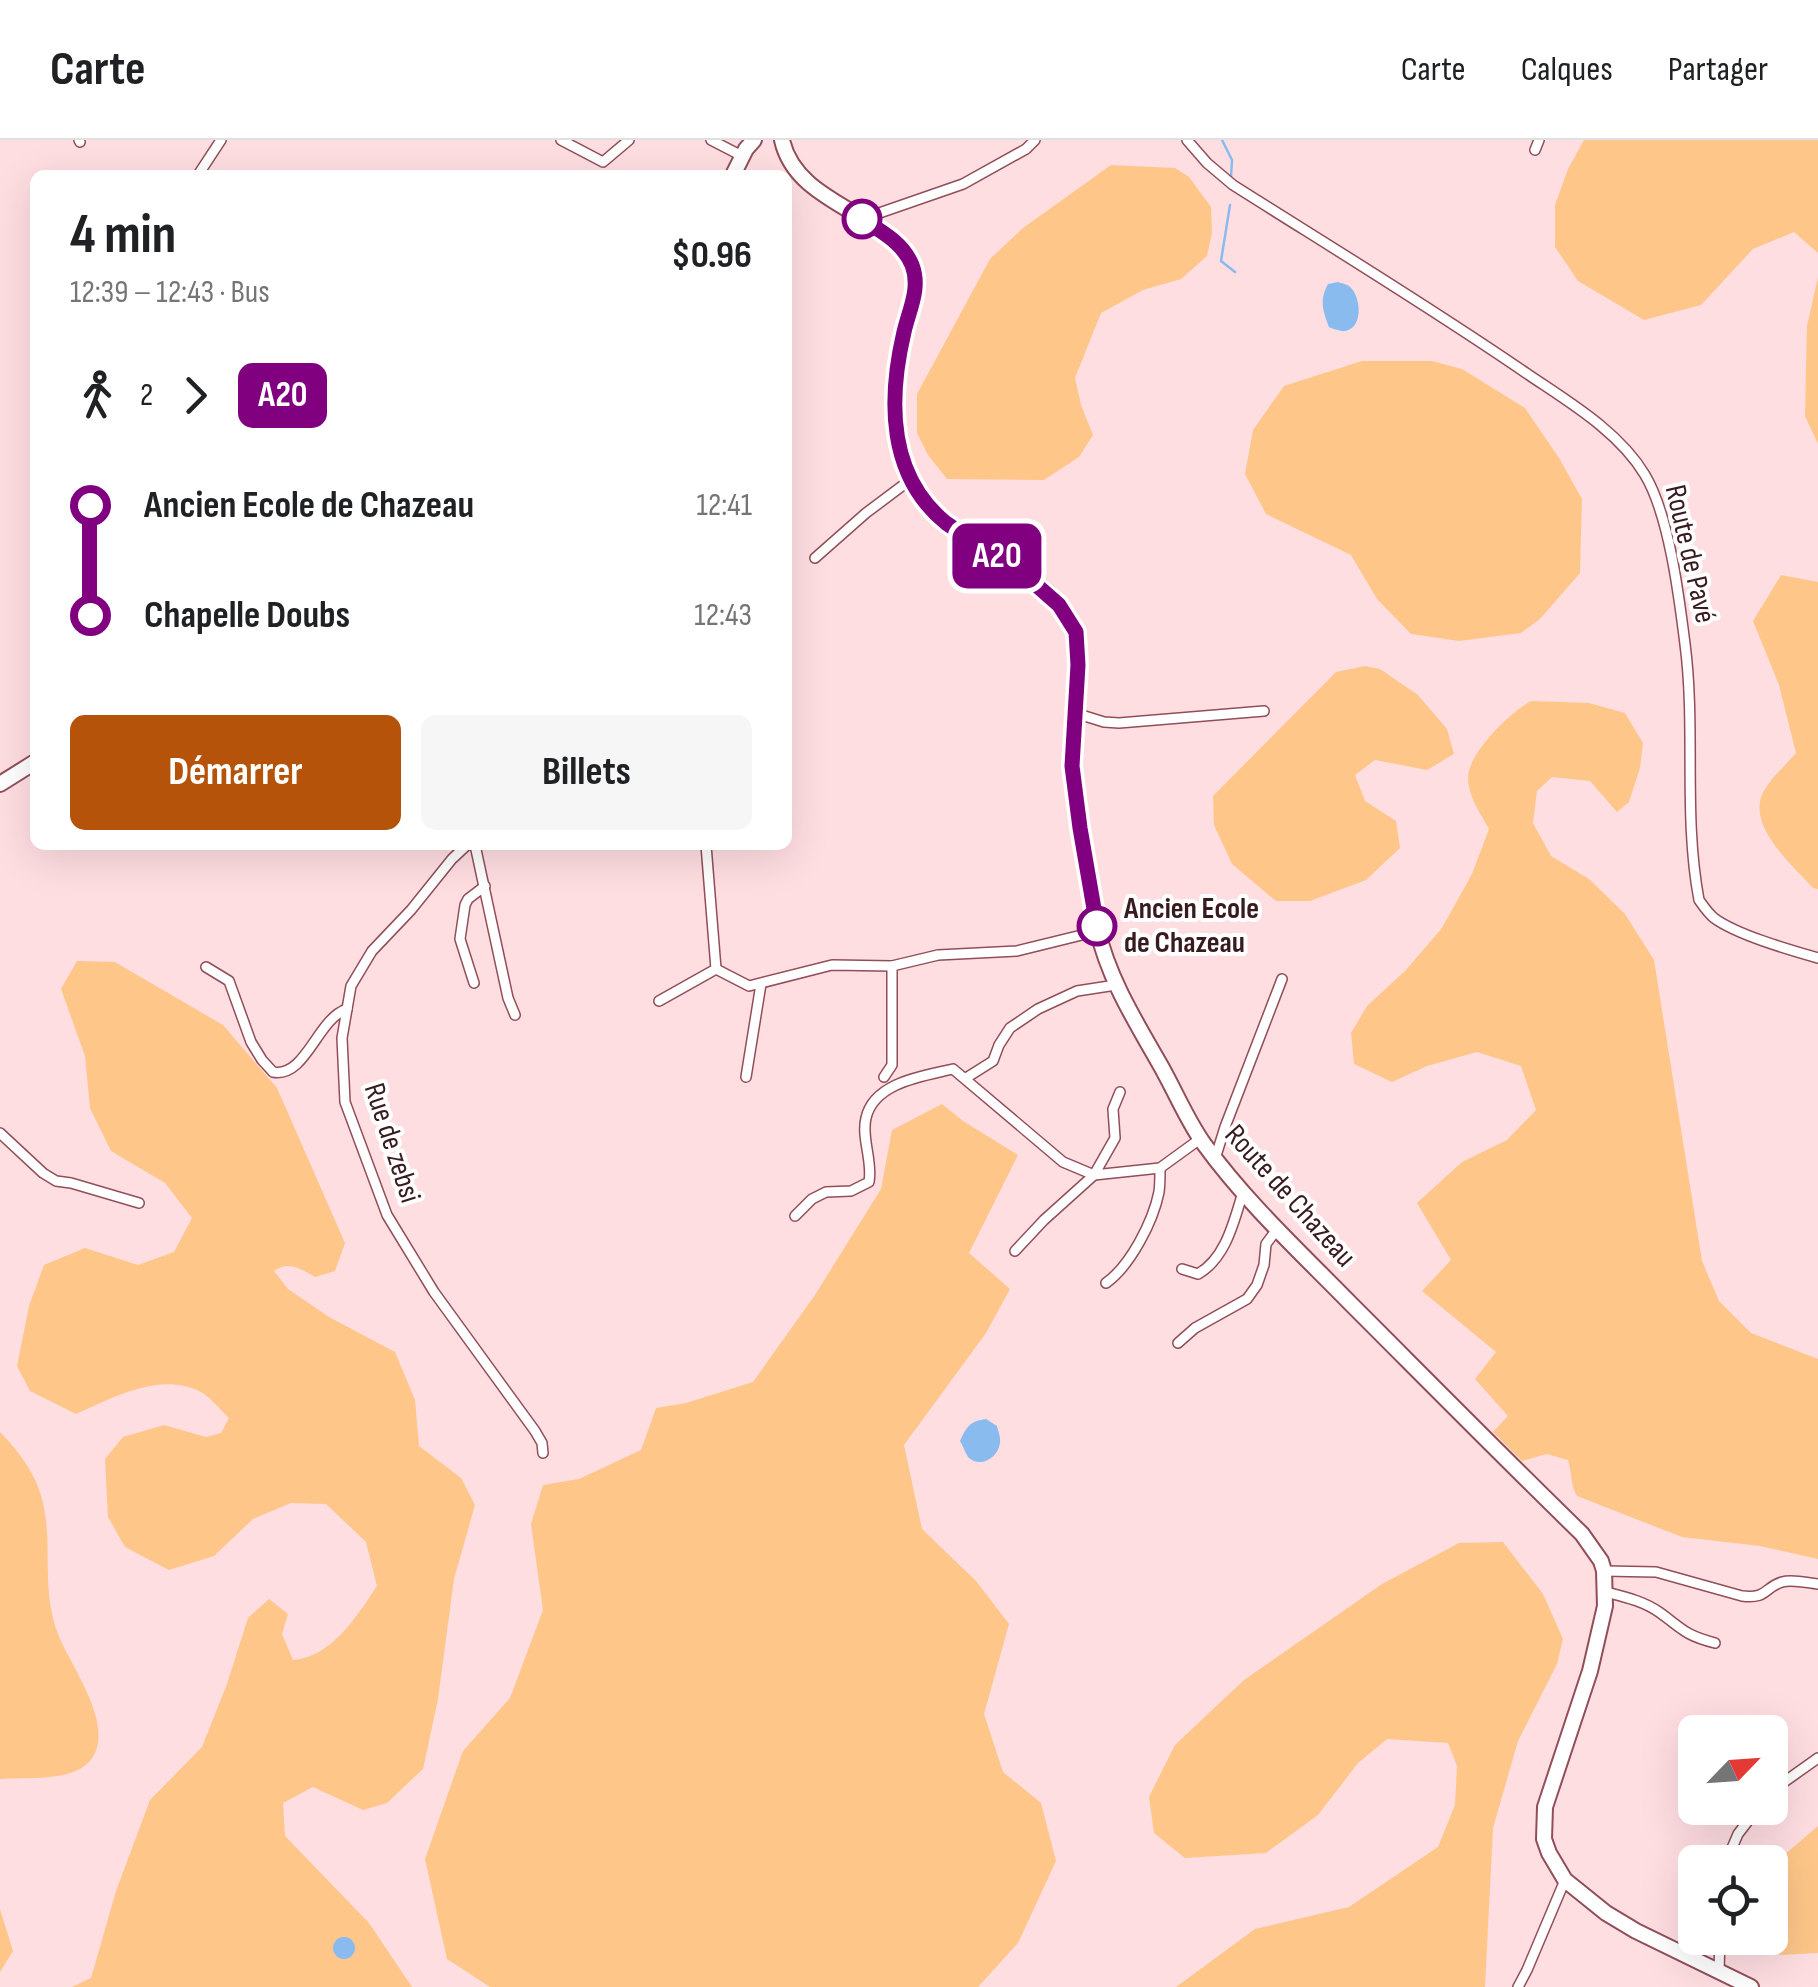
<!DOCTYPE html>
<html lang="fr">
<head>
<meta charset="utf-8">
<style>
  :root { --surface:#fff; --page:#f6f6f6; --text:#202124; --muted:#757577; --line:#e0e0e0; --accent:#b45309 }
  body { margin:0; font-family:"Sofia Sans Condensed",sans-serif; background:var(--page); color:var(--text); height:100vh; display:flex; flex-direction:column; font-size:38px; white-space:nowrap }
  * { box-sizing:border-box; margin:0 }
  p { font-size:32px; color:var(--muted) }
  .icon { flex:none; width:55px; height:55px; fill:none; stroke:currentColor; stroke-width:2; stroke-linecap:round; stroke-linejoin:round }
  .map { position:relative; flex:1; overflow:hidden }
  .side { position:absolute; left:30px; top:30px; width:762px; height:680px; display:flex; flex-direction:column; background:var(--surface); border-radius:15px; box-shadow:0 10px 40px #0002 }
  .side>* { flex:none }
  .badge { padding:0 20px; border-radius:15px; font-size:35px; line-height:65px }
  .needle { width:65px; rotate:65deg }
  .tools { position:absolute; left:1678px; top:1575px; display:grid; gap:20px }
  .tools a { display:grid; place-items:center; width:110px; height:110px; border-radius:15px; background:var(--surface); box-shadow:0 10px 40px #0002; font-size:50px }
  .map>.badge { position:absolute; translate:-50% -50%; box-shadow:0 0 0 5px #fff }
  .legs { display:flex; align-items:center; gap:15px; height:110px; padding:0 40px; font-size:32px }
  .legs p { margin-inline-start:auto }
  .overview { display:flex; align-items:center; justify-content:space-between; height:170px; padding:0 40px }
  h1 { font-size:55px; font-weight:700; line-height:75px }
  .button { display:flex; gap:20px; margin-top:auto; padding:20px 40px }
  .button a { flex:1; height:115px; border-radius:15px; background:var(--accent); color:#fff; font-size:40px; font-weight:700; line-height:115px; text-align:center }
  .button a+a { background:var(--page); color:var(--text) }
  ul { padding:0 40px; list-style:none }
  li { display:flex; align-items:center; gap:35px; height:110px; font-size:38px }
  li i { display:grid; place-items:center; width:15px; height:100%; margin:0 12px; background:currentColor }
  li i::after { content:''; width:25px; height:25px; margin:-12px; border:8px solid; border-radius:50%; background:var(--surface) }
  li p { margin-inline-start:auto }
  li:first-child i { background:linear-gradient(#0000 50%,currentColor 0) }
  li:last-child i { background:linear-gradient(currentColor 50%,#0000 0) }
  header { display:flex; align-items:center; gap:60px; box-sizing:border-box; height:140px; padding:0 50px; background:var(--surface); border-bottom:2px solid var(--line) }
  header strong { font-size:48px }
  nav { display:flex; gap:55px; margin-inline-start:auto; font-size:35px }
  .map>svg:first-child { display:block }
</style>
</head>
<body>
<header>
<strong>Carte</strong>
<nav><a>Carte</a><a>Calques</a><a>Partager</a></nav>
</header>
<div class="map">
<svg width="1818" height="1847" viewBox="0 0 1818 1847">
  <rect width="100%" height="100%" fill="#ffdee2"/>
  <g fill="#fec789">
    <path d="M1584,0H1818V113L1794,92L1753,109L1701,165L1644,180L1578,141L1555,107V65L1568,29Z"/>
    <path d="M1111,25L1175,28L1189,37L1211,67L1212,93L1207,116L1181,139L1143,150L1101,173L1075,238L1081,265L1093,295L1079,317L1044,340L947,339L928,315L917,293V254L990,119L1023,88Z"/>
    <path d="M1818,137V304L1805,276L1807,186Z"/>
    <path d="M1362,221H1432L1462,229L1525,268L1559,318L1582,359L1580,433L1540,479L1521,493L1459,501L1411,494L1377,459L1351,415L1266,374L1245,334L1253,290L1284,246Z"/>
    <path d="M1781,435L1818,442V749L1813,748C1792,725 1743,683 1765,649C1773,636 1786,625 1796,613L1779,545L1753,481Z"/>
    <path d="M1365,526L1380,529L1418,555L1447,589L1454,614L1427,630L1375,620L1355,635L1365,661L1396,681L1400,708L1366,740L1310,761H1276L1232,724L1214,685L1213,656L1336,532Z"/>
    <path d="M1531,561L1589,563L1625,573L1643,603L1640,628L1629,662L1617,672L1590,641L1552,637L1537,651L1533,683L1551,716L1589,739L1625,774L1654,820L1702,1121L1719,1161L1751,1193L1818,1219V1419L1760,1406L1682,1397L1577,1356C1570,1344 1572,1332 1568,1320L1547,1314L1522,1321L1493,1292L1508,1276L1475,1239L1496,1212L1422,1151L1451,1120L1417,1063L1462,1022L1507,1000L1536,970L1521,926L1477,912L1427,926L1392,942L1354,924L1351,893L1367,866L1405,831L1442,788L1472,734L1489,689C1480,673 1464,650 1469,631C1475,607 1510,573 1531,561Z"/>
    <path d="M77,821L115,822L223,885L277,948L345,1103L335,1131L315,1137C301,1129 289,1120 274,1131L288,1149L329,1177L395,1212L415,1260L419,1306L461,1338L475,1365L454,1439L438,1559L423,1629L387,1663L363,1670L313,1647L283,1663L285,1696L369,1783L412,1847H72L91,1838L116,1751L150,1660L202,1607L227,1544L248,1478L269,1459L288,1474L282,1494L293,1520C332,1517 357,1476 377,1446L366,1402L326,1364L291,1363L253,1379L214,1416L169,1430L125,1407L108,1377L105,1319L123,1297L164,1285L206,1297L221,1293L229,1278C220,1270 210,1256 199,1251C158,1232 113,1258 76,1274L30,1251L17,1226L29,1166L44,1125L85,1108L138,1125L174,1112L192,1078L165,1043L111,1011L90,968L85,916L61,849Z"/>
    <path d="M942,964L963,981L1018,1015L969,1113L1010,1149L986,1193L904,1305L922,1389L976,1441L1009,1484L984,1574L1003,1632L1041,1663L1056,1721L1018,1803L978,1847H490L447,1819L425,1719L463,1611L510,1558L543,1470L531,1384L543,1345L579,1339L641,1310L656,1268L686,1263L753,1242L815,1155L881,1049L892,990Z"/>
    <path d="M0,1292C14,1306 28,1324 36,1342C58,1392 38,1442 58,1494C70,1526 119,1589 89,1622C70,1642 26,1637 0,1639Z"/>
    <path d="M1503,1402L1543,1454L1563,1499L1557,1524L1518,1601L1493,1688L1485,1847H1176L1255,1789L1349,1767L1438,1707L1455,1665L1457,1626L1448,1603L1387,1599L1358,1623L1318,1675L1266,1713L1185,1718L1154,1693L1149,1657L1175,1605L1244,1540L1382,1444L1459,1403Z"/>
    <path d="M1818,1686V1813L1780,1815L1757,1798H1770V1727Z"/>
    <path d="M0,1769L13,1811L0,1832Z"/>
  </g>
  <g fill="#89bbef">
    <path d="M1338,142C1344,144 1348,144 1352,149C1361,160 1363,188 1345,191C1343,192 1330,188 1329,187C1323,171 1319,160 1328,144Z"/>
    <path d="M986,1279L997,1286C998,1291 1001,1297 1000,1303C998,1318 980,1329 968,1317C966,1314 962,1304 960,1301C967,1286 970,1281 986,1279Z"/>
    <circle cx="344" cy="1808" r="11"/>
  </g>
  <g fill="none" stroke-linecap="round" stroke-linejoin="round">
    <g stroke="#89bbef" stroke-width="2.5">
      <path d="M1222,0L1232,20L1231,37"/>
      <path d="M1230,65L1221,121L1235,132"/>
    </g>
    <g stroke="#914e59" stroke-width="12">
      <g id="street">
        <path d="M79,0L80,2"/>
        <path d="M561,0L603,22L629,0"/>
        <path d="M711,0L742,16"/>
        <path d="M1187,0L1207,23L1233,45C1331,107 1430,167 1526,233C1567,261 1619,291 1645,335C1669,375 1679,456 1685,504C1696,589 1683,675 1699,760C1704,767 1708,773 1714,778C1737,795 1790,810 1818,818"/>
        <path d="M1535,10L1539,0"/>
        <path d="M198,35L221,0"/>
        <path d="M862,79L963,44L1026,9L1035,0"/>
        <path d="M815,418L866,373L910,340"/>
        <path d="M1075,573L1104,582L1119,583L1264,571"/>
        <path d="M467,705L452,719L411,770L372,811L351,846L342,898L345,962L387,1075L434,1152L535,1291L542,1303L543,1313"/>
        <path d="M475,705L508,858L515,875"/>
        <path d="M206,827L229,841L251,902L262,920L273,932C306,938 317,879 347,869"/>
        <path d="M716,829L749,846L832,825L892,826L938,815L1017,811L1098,791"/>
        <path d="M474,843L460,799L465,765L468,759L485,746"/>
        <path d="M659,861L716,829L706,705"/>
        <path d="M746,937L761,844"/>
        <path d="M884,937L892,925V826"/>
        <path d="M966,938L993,921L999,905L1010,888L1038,869L1077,851L1116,845"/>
        <path d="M0,993L43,1033L56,1041L71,1043L139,1063"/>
        <path d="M1215,1019L1225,987L1282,839"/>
        <path d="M795,1076L812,1059L826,1052L851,1051L869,1042C873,1021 861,998 866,978C874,942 924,936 953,929L1063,1022L1094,1035L1160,1028L1200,999"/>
        <path d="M1015,1111L1044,1080L1094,1035L1115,998L1113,969L1120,952"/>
        <path d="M1182,1129L1198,1134C1226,1118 1234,1081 1243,1052"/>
        <path d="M1106,1143C1130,1126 1153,1082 1159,1052C1160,1045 1160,1035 1160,1028"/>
        <path d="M1178,1203L1195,1188L1247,1159L1257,1145L1264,1125L1266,1104L1278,1088"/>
        <path d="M1604,1431L1656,1432L1742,1456C1768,1459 1763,1448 1782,1442C1793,1439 1807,1443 1818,1444"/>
        <path d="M1606,1452C1625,1457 1643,1461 1659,1472C1683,1489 1684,1495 1715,1503"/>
        <path d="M1770,1652L1818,1618"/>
        <path d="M1726,1722L1738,1694L1758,1668"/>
        <path d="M1719,1831L1720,1798"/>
        <path d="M1518,1847L1527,1830L1565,1740"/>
      </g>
    </g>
    <g stroke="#914e59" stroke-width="18">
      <g id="secondary">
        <path d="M782,0C797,68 895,72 913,130C920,150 910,169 905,188C891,243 886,306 919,355C954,407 1050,428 1074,489C1086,519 1071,591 1072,626C1074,661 1081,695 1087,729C1091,748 1093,769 1097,788C1108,837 1134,879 1158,921C1174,948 1186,979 1204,1004C1246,1062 1300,1112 1350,1163C1427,1240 1504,1318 1582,1394L1601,1421L1604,1431L1605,1466L1590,1531L1545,1667L1544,1699L1549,1713L1565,1740L1606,1773L1636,1791L1751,1847"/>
        <path d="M733,35L746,9L754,0"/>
        <path d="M0,644L35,622"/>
      </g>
    </g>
    <use href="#street" stroke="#fff" stroke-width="9"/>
    <use href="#secondary" stroke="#fff" stroke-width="14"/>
  </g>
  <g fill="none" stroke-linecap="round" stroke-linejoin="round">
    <g stroke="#fff" stroke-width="22">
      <path id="line-1" d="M862,79C881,91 903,103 912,125C921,148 909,170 904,192C888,260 888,336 946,383L1034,443L1059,465L1076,492L1078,525L1072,626L1080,688L1097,786"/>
    </g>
    <use href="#line-1" stroke="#800080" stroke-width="15"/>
  </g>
  <g fill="#fff" stroke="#800080" stroke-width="5">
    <circle cx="862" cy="79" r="18"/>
    <circle cx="1097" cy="786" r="18"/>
  </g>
  <g text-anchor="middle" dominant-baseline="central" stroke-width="8" stroke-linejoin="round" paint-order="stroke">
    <g font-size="30" fill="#371b1f" stroke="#fff">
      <text transform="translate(1690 414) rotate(77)">Route de Pavé</text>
      <text transform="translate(392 1003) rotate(72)">Rue de zebsi</text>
      <text transform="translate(1290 1056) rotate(48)">Route de Chazeau</text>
    </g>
    <g font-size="30" font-weight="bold" fill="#371b1f" stroke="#fff" text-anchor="start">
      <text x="1124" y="769">Ancien Ecole<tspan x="1124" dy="34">de Chazeau</tspan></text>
    </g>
  </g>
</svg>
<div class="tools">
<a><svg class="needle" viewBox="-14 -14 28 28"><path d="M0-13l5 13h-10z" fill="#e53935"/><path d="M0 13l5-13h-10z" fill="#757577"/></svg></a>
<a><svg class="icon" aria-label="locate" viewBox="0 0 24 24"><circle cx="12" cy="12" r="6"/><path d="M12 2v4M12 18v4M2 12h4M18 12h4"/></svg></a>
</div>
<b class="badge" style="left:997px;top:416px;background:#800080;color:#fff">A20</b>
<section class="side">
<div class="overview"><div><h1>4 min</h1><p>12:39 – 12:43 · Bus</p></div><b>$0.96</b></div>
<div class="legs"><svg class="icon" aria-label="walk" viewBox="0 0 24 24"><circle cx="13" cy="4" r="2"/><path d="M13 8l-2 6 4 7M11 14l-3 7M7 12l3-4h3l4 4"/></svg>2<svg class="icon" aria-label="forward" viewBox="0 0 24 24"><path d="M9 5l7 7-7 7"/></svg><b class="badge" style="background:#800080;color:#fff">A20</b></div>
<ul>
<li><i style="color:#800080"></i><b>Ancien Ecole de Chazeau</b><p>12:41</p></li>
<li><i style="color:#800080"></i><b>Chapelle Doubs</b><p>12:43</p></li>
</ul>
<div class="button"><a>Démarrer</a><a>Billets</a></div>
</section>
</div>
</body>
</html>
